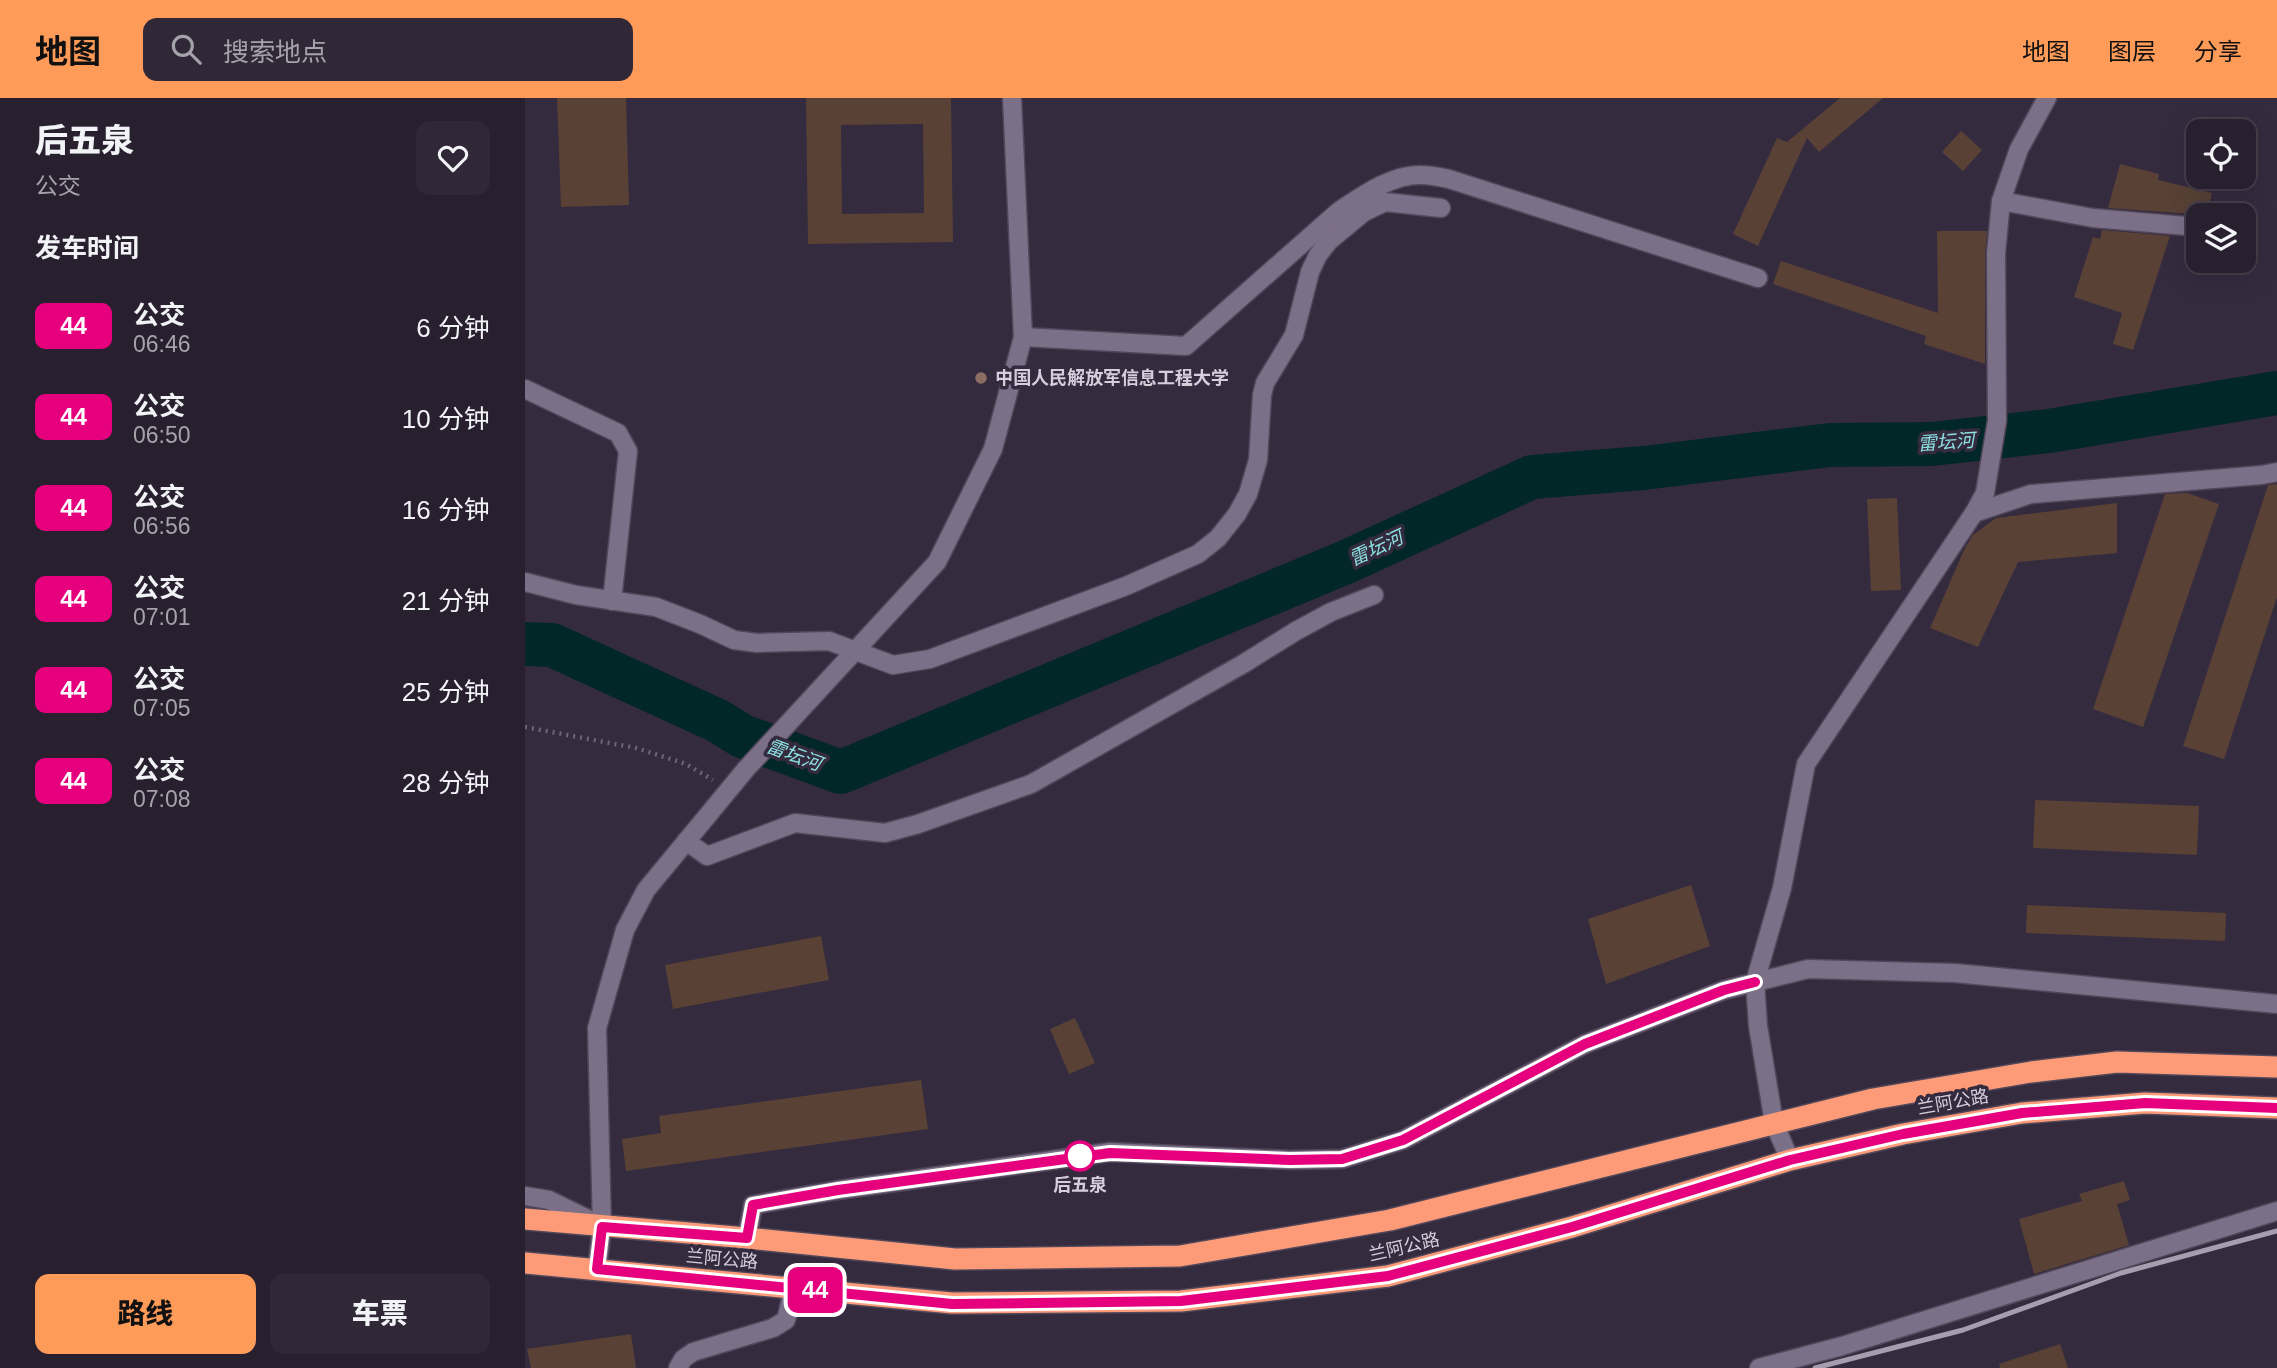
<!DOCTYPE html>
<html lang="zh">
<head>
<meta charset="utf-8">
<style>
  :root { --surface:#28202f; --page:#302837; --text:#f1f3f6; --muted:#a5a3aa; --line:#443e4b; --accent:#ff9b59 }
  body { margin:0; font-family:Arial,"Noto Sans SC",sans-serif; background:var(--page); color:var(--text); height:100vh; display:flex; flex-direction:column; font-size:26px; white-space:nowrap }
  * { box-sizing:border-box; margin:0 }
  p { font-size:23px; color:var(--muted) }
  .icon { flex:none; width:38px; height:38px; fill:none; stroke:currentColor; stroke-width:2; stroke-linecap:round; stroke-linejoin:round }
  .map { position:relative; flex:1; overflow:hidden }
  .details { display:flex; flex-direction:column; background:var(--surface); width:525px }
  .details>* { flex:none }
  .badge { padding:0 14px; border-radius:10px; font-size:24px; line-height:46px }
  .tools { position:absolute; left:1661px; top:21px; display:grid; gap:14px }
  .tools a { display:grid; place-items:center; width:70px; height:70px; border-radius:14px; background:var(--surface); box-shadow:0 7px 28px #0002,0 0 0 2px var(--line); font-size:35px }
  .map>.badge { position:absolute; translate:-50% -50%; box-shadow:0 0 0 4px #fff }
  h2 { padding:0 35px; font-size:26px; line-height:63px }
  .round { display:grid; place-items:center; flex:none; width:74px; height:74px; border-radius:14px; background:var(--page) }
  .overview { display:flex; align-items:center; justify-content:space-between; height:119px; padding:0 35px }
  h1 { font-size:33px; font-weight:800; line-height:52px }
  .cta { display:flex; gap:14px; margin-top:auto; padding:14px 35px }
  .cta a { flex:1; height:80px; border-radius:14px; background:var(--accent); color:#111; font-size:28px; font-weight:800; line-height:80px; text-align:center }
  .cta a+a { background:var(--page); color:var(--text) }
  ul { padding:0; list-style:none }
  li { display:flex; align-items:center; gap:21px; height:91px; padding:0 35px }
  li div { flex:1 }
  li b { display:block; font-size:26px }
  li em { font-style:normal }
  li .badge { min-width:77px; font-weight:700; text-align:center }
  header { display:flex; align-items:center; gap:42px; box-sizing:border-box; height:98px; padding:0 35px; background:var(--accent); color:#111 }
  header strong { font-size:33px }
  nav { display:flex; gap:38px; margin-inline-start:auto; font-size:24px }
  .search { width:490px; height:63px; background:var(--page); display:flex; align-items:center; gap:18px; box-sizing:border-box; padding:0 24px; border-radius:14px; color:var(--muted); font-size:26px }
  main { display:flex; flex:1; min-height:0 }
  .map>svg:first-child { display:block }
</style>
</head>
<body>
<header>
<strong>地图</strong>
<div class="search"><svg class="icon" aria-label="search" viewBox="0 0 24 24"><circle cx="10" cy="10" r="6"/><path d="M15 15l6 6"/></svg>搜索地点</div>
<nav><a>地图</a><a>图层</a><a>分享</a></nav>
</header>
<main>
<section class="details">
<div class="overview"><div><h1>后五泉</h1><p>公交</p></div><a class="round"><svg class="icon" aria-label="heart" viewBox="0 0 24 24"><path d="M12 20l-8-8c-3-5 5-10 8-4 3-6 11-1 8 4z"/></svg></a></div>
<h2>发车时间</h2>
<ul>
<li><span class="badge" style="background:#e6007e;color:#fff">44</span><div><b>公交</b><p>06:46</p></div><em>6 分钟</em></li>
<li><span class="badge" style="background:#e6007e;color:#fff">44</span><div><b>公交</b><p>06:50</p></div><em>10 分钟</em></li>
<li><span class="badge" style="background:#e6007e;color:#fff">44</span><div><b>公交</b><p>06:56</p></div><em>16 分钟</em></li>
<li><span class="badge" style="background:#e6007e;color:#fff">44</span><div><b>公交</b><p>07:01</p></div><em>21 分钟</em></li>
<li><span class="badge" style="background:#e6007e;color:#fff">44</span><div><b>公交</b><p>07:05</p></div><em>25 分钟</em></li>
<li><span class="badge" style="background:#e6007e;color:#fff">44</span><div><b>公交</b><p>07:08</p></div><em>28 分钟</em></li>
</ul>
<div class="cta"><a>路线</a><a>车票</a></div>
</section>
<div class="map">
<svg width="1752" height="1270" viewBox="0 0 1752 1270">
  <rect width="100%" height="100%" fill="#352b3f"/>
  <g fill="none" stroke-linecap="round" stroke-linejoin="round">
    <path stroke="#012728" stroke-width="44" d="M0,546L27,547L193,623L217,638L316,674L821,464L1007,379L1119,370L1305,347L1407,346L1524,333L1752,295"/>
  </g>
  <g fill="#594136" fill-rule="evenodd">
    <path d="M32,0H101L104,107L36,109Z"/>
    <path d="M281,0H426L428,144L283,146ZM398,26L399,115L317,116L316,27Z"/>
    <path d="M1315,0H1358L1294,54L1282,40L1233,148L1208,136L1252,40L1262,44Z"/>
    <path d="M1436,33L1457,52L1438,73L1417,54Z"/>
    <path d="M1595,66L1634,76L1633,82L1687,95L1682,117L1583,110Z"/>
    <path d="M1577,132L1645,138L1608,252L1588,246L1597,215L1549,199L1568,139L1575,141Z"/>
    <path d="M1412,133H1462L1460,155V266L1399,246L1401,238L1248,186L1256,163L1413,215Z"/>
    <path d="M1752,386V499L1699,661L1658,648L1743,387Z"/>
    <path d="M1662,395L1694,406L1618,629L1568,611L1640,396Z"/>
    <path d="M1372,400L1376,492L1346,493L1342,401Z"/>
    <path d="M1592,405V455L1493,464L1453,549L1405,530L1440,450L1448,437L1471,420Z"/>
    <path d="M1510,702L1674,708L1672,757L1508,750Z"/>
    <path d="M1166,787L1185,848L1081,886L1063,821Z"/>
    <path d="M1502,807L1701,815L1700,843L1501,835Z"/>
    <path d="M296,838L304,882L148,911L140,867Z"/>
    <path d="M550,920L570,965L544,976L525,931Z"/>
    <path d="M396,982L403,1031L101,1073L97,1041L136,1035L134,1018Z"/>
    <path d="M1599,1083L1605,1102L1592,1106L1604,1147L1509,1176L1494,1121L1557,1103L1554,1096Z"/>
    <path d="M106,1236L111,1270H6L2,1251Z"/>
    <path d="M1535,1246L1543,1270H1475L1474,1266Z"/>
  </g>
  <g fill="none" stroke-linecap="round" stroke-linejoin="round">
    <g stroke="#514759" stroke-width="21">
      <g id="minor">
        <path d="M1476,103L1568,120L1673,129"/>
        <path d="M498,239L661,248L814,113C837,98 867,76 896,77C905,77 915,79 924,81L1233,180"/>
        <path d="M0,291L93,335L103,353L87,503"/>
        <path d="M1449,415L1506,396L1737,377L1752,374"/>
        <path d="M0,484L51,497L131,509L175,526L209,542L232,545L304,543L368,567L405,561L601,488L673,456L693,440L712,416L723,396L733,362L737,297L740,285L769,237L785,174L793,157L804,143L839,114L860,104L916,110"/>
        <path d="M161,743L182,758L270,725L360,735L393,726L506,686L718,566L771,533L806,514L849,497"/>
        <path d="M1265,1062L1249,1025L1233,928L1230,884L1257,790L1281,666L1449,415L1460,395L1472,323L1471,155L1476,103L1494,51L1522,0"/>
        <path d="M0,1098L24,1102L71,1125"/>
        <path d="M222,1140L228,1107L313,1092L585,1054L765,1062L817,1061L878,1042L1060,946L1199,892L1283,871L1430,875L1752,906"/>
        <path d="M72,1171L77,1129L72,930L100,832L121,792L221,671L412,464L468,351L498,239L487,0"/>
        <path d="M153,1270L158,1261L168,1254L248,1230L261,1222L269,1189"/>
        <path d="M1234,1270L1317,1248L1752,1113"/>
      </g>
    </g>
    <g stroke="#514759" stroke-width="24">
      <g id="highway">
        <path d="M0,1121L222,1140L430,1161L655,1158L865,1122L1348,1001L1506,974L1592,964L1752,969"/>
        <path d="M0,1165L427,1205L656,1203L863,1178L1047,1129L1265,1062L1378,1036L1497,1015L1620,1005L1752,1010"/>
      </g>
    </g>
    <path stroke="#6d6576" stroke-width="4.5" stroke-dasharray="2 5" stroke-linecap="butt" d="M0,629L111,650L161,666L188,682"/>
    <use href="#minor" stroke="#7c7088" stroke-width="18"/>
    <use href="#highway" stroke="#fd9b79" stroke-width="21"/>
    <path stroke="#a69eae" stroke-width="5" d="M1290,1270L1438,1232L1596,1175L1752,1133"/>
  </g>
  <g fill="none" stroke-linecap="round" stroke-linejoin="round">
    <g stroke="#fff" stroke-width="16">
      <path id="line" d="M1230,884L1199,892L1060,946L878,1042L817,1061L765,1062L585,1055L313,1092L228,1107L222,1140L77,1129L72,1171L427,1206L656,1203L863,1178L1047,1129L1265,1062L1378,1036L1497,1015L1620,1005L1752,1010"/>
    </g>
    <use href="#line" stroke="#e6007e" stroke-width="10"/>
  </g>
  <circle fill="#8d6e63" stroke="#352b3f" stroke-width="2.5" cx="456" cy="280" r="7"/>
  <circle fill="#fff" stroke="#e6007e" stroke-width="3.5" cx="555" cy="1058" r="14"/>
  <g text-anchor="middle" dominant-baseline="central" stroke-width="7" stroke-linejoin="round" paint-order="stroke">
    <g font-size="18" font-weight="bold" fill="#d5cedb" stroke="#352b3f" text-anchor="start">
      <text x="470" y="280">中国人民解放军信息工程大学</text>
    </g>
    <g font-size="18" fill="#d5cedb" stroke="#352b3f">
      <text transform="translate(1428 1004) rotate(-10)">兰阿公路</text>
      <text transform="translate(879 1149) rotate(-13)">兰阿公路</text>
      <text transform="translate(197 1161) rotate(5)">兰阿公路</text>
    </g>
    <g font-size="18" font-weight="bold" fill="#d5cedb" stroke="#352b3f">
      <text x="555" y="1087">后五泉</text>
    </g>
    <g font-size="19" font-style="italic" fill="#8bdfe0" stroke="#352b3f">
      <text transform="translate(1421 344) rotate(-4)">雷坛河</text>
      <text transform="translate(851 450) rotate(-25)">雷坛河</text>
      <text transform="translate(269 657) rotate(20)">雷坛河</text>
    </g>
  </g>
</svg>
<div class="tools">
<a><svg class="icon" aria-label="locate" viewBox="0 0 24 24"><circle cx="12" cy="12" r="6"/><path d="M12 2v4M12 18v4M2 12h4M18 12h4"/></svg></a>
<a><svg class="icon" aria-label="layers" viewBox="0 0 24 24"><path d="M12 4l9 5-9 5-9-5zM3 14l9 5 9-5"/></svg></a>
</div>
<b class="badge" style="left:290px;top:1192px;background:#e6007e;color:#fff">44</b>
</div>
</main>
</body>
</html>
